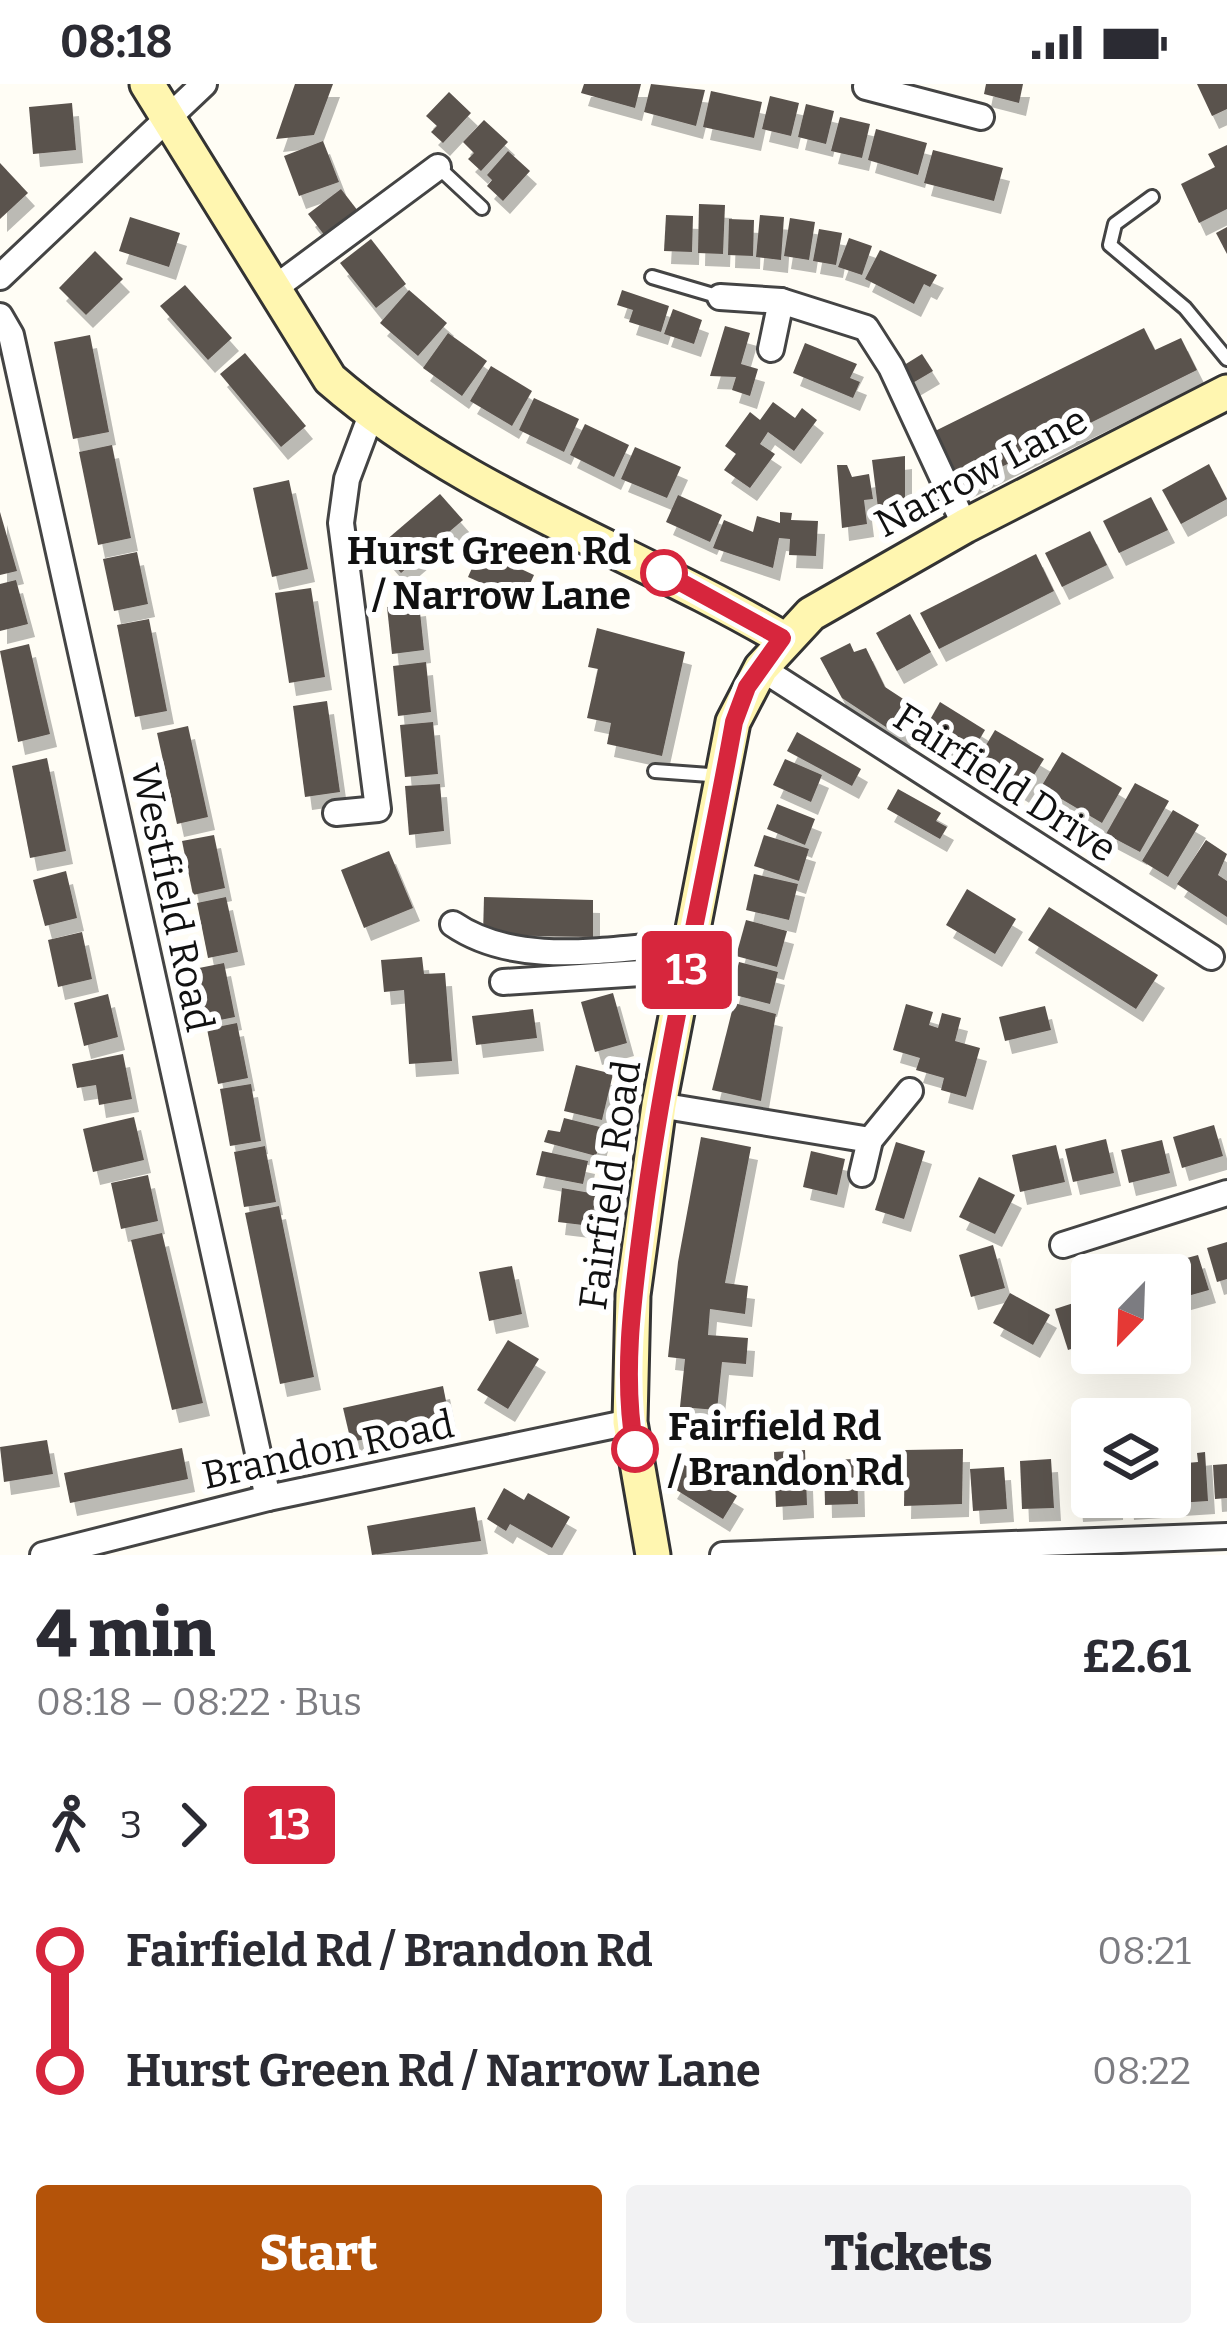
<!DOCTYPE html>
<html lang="en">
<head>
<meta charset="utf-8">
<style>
  :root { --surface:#fff; --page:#f2f2f3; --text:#2b2b33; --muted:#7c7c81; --accent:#b45309 }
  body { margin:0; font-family:Bitter,serif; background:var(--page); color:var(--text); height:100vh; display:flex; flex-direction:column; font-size:45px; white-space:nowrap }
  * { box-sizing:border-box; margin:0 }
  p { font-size:39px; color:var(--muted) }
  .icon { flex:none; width:66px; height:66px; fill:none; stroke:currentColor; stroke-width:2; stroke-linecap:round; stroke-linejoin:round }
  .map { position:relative; height:1471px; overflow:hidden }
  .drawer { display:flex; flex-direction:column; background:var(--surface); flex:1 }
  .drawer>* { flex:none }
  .badge { padding:0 24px; border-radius:9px; font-size:42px; line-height:78px }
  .needle { width:78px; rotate:203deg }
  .tools { position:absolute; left:1071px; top:1170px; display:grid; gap:24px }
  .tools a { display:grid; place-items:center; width:120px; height:120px; border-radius:12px; background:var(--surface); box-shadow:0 12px 48px #0002; font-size:60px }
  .map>.badge { position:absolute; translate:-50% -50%; box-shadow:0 0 0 6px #fff }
  .legs { display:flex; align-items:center; gap:18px; height:132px; padding:0 36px; font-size:39px }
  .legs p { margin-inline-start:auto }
  .head { display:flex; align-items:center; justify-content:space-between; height:204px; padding:0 36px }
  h1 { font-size:66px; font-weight:800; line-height:90px }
  .button { display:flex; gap:24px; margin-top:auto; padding:24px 36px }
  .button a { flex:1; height:138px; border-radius:12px; background:var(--accent); color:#fff; font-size:48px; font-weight:800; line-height:138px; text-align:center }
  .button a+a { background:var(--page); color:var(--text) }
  ul { padding:0 36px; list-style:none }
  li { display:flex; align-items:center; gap:42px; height:120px; font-size:45px }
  li i { display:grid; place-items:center; width:18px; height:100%; margin:0 15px; background:currentColor }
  li i::after { content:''; width:30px; height:30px; margin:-15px; border:9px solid; border-radius:50%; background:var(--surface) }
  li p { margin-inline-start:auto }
  li:first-child i { background:linear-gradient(#0000 50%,currentColor 0) }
  li:last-child i { background:linear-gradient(currentColor 50%,#0000 0) }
  .status { display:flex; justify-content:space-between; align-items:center; height:84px; padding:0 60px; background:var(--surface); direction:ltr }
  .status svg { height:33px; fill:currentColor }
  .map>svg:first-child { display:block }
</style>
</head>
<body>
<div class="status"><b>08:18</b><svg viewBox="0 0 49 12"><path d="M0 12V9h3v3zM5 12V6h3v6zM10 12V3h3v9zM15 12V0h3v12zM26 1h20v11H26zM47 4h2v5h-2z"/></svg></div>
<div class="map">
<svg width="1227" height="1471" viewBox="0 0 1227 1471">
  <defs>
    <filter id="shadow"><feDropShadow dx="7" dy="13" stdDeviation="0" flood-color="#0004"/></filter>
  </defs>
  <rect width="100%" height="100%" fill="#fffdf5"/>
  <g fill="#5a524d" filter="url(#shadow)">
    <path d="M295,0H333L314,51L276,55Z"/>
    <path d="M584,0H641L635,24L581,9Z"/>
    <path d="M651,0L705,6L696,42L644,28Z"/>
    <path d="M986,0H1023L1019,19L984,10Z"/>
    <path d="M1197,0H1227V25L1212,32Z"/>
    <path d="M711,7L762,18L754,54L703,43Z"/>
    <path d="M449,8L471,29L443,59L431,48L437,42L426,32Z"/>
    <path d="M770,12L799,19L791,52L762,45Z"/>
    <path d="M72,19L76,66L33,70L29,23Z"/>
    <path d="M806,20L834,27L826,60L798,53Z"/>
    <path d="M840,33L870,40L862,74L831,67Z"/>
    <path d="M484,36L508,58L481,87L468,75L474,69L463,58Z"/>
    <path d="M876,45L927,59L918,91L868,76Z"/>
    <path d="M323,57L339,98L299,112L284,72Z"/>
    <path d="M1227,61V125L1199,139L1181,100L1215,83L1208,70Z"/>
    <path d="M933,66L1003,84L994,117L924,99Z"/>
    <path d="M508,67L530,87L503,117L487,102L492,96L487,91Z"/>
    <path d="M0,79L28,109L0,135Z"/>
    <path d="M341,105L358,127L325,152L308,130Z"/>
    <path d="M699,120L725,121L723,170L698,169Z"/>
    <path d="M666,131L693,132L692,168L664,167Z"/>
    <path d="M760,131L784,133L781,176L756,173Z"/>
    <path d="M130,133L180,149L169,183L119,167Z"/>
    <path d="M790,134L815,138L809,176L784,172Z"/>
    <path d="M729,135L754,136L753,172L728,171Z"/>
    <path d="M1227,143V170L1216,149Z"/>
    <path d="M819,145L842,149L836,181L813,177Z"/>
    <path d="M849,154L872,162L862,191L838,183Z"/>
    <path d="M371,155L406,200L376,224L340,179Z"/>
    <path d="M880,166L937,191L930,203L924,200L914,220L865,195Z"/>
    <path d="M95,167L123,195L86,231L59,204Z"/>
    <path d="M185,201L232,254L208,276L160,222Z"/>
    <path d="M409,206L447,239L418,272L380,239Z"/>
    <path d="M622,206L669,222L661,248L629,238L633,226L617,221Z"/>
    <path d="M673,225L702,236L694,260L664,250Z"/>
    <path d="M725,242L750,249L741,280L758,285L750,312L732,306L736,293L710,292Z"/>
    <path d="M1144,244L1155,266L1181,254L1197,286L961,403L933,348Z"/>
    <path d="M448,249L487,277L462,312L423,284Z"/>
    <path d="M90,251L109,348L73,355L54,258Z"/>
    <path d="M805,259L857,280L850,294L860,298L853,314L793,289Z"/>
    <path d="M245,269L306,342L281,363L220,290Z"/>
    <path d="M922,270L933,287L911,300L901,283Z"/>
    <path d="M491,282L532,307L512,342L470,317Z"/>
    <path d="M534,314L579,335L564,368L519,346Z"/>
    <path d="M773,318L795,334L802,324L817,336L794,367L768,348L760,360L775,370L750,404L724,386L736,370L725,362L750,328L760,336Z"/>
    <path d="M585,340L629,361L614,393L570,371Z"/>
    <path d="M112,361L131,454L98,461L79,368Z"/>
    <path d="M635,363L681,383L667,414L621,395Z"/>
    <path d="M905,372V421L878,424L872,376Z"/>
    <path d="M1209,380L1227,415L1181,440L1162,406Z"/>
    <path d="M837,381H847L852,393L869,390L873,415L864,416L867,440L842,444Z"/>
    <path d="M289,396L308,485L272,493L253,404Z"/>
    <path d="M440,410L463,436L401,489L378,463Z"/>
    <path d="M678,411L722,431L710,458L666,438Z"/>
    <path d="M1151,413L1168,446L1119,469L1103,437Z"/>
    <path d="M0,428L17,487L0,491Z"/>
    <path d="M780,428L792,429L791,436L818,437L816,472L789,471L790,455L779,454L773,484L713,464L724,436L753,448L757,432L780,439Z"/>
    <path d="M1090,447L1107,481L1062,503L1045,469Z"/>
    <path d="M480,466L534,491L522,517L468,493Z"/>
    <path d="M137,468L148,520L114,527L103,475Z"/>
    <path d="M1036,470L1054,507L939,565L920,529Z"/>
    <path d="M16,496L28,540L0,547V500Z"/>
    <path d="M311,504L325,593L289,599L275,509Z"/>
    <path d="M419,519L424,566L392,570L387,523Z"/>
    <path d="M910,530L931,568L897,587L876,549Z"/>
    <path d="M149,535L167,627L135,633L117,541Z"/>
    <path d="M597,544L685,568L662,672L607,660L611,639L587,634L598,585L588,583Z"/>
    <path d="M850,559L854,568L866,564L885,603L917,624L901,653L842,614L820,574Z"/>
    <path d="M29,560L50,650L18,658L0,567Z"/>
    <path d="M426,578L431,628L398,632L393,582Z"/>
    <path d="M327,617L340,708L305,713L293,622Z"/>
    <path d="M940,618L985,646L968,675L923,648Z"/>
    <path d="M433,638L438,690L405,693L400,641Z"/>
    <path d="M188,642L208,733L177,740L157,649Z"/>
    <path d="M995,646L1044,675L1024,707L976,678Z"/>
    <path d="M797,648L861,685L852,702L787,667Z"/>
    <path d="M1062,668L1122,704L1102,739L1041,703Z"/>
    <path d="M47,674L66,767L30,774L12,682Z"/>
    <path d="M785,675L822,691L811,718L773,701Z"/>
    <path d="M1135,699L1169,717L1140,768L1106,750Z"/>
    <path d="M440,700L444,747L409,751L405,702Z"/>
    <path d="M898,705L941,729L936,737L947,743L940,755L887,725Z"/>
    <path d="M777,720L815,735L805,761L767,745Z"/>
    <path d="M1173,726L1199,741L1168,793L1142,777Z"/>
    <path d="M214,751L225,804L193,811L182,757Z"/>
    <path d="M764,751L809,765L799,797L754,782Z"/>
    <path d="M1206,756L1227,770L1218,791L1227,797V833L1177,800Z"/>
    <path d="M389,767L413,824L364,844L341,786Z"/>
    <path d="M66,787L77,834L45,842L33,796Z"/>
    <path d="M754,790L798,800L789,836L746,826Z"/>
    <path d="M967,805L1016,835L995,870L946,841Z"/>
    <path d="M226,813L238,868L208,874L197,819Z"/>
    <path d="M484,813L593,816V853L483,851Z"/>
    <path d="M1049,823L1158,891L1136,925L1028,856Z"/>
    <path d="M746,836L787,847L777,883L736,872Z"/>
    <path d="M82,848L92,895L58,903L48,856Z"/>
    <path d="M422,873L424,890L445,889L452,977L409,980L404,906L384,908L381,876Z"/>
    <path d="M739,878L778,888L770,920L731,910Z"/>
    <path d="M224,879L235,933L205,939L194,885Z"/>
    <path d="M613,909L627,959L595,968L581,918Z"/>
    <path d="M108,910L118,953L84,962L74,919Z"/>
    <path d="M734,919L776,930L761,1017L712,1006Z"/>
    <path d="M906,920L933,928L929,941L938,944L942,929L961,934L955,957L980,964L966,1013L941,1006L944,994L916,986L920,974L893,966Z"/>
    <path d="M1045,922L1051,946L1005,957L999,933Z"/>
    <path d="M533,925L537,954L476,961L472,932Z"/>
    <path d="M237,939L248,994L218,1000L207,945Z"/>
    <path d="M123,970L132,1015L99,1021L96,1001L77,1004L72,980Z"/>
    <path d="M576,981L613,990L602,1036L564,1027Z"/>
    <path d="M251,1000L261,1057L230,1062L220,1005Z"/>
    <path d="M134,1033L144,1076L93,1088L83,1045Z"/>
    <path d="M564,1034L604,1044L596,1072L544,1058L548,1046L560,1048Z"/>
    <path d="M1214,1041L1223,1072L1182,1084L1173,1053Z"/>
    <path d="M701,1053L751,1063L725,1199L748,1202L745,1230L710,1225L708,1251L748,1254L746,1280L722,1278L717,1326L680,1323L685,1275L668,1273L678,1178Z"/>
    <path d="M1106,1055L1114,1089L1073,1098L1065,1065Z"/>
    <path d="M1162,1056L1170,1089L1129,1099L1121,1066Z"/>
    <path d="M896,1058L925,1067L904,1135L875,1126Z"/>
    <path d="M1056,1061L1065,1098L1020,1108L1012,1071Z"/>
    <path d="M265,1062L276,1118L244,1123L234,1068Z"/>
    <path d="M542,1067L588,1077L583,1100L536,1091Z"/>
    <path d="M811,1067L845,1075L837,1111L803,1103Z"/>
    <path d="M148,1091L158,1137L121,1145L111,1099Z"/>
    <path d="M979,1093L1015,1111L995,1150L959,1133Z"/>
    <path d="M562,1104L596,1110L591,1142L558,1138Z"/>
    <path d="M279,1122L314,1293L280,1300L245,1129Z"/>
    <path d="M162,1149L203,1319L172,1326L131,1156Z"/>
    <path d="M1227,1158V1195L1217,1198L1207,1164Z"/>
    <path d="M993,1161L1005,1204L971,1213L959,1171Z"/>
    <path d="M1198,1171L1209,1206L1170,1217V1191H1159L1157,1182Z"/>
    <path d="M512,1182L522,1230L489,1237L479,1188Z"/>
    <path d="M1010,1209L1050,1231L1033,1261L993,1239Z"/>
    <path d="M1092,1213V1258L1068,1266L1055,1225Z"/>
    <path d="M508,1256L539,1275L508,1325L477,1306Z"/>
    <path d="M443,1302L450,1337L351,1358L343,1324Z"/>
    <path d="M47,1356L53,1390L4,1398L0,1363Z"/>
    <path d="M182,1364L188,1395L70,1419L64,1389Z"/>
    <path d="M963,1365L962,1420L904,1422L905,1366Z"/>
    <path d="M805,1366L807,1421L776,1423L774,1368Z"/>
    <path d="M1205,1368L1208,1417L1177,1419L1175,1380L1198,1378L1197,1369Z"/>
    <path d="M857,1375L858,1420L825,1421L824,1376Z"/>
    <path d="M1051,1375L1054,1424L1022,1425L1020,1377Z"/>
    <path d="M683,1380L737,1412L723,1435L670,1402Z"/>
    <path d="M1227,1380V1414L1215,1415L1213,1381Z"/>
    <path d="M1004,1383L1007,1425L973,1427L970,1385Z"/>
    <path d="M1092,1399V1413H1116V1423L1076,1425L1074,1400Z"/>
    <path d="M504,1404L524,1416L528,1409L570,1433L552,1464L510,1440L506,1447L487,1435Z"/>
    <path d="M1126,1413H1169L1170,1420L1127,1423Z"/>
    <path d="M475,1423L481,1457L372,1471L367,1442Z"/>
  </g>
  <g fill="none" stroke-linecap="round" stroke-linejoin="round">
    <g stroke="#444" stroke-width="18">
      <g id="lane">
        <path d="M438,83L482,124"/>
        <path d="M1152,113L1115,140L1110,161L1185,224L1227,275"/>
        <path d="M652,193L720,213"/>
        <path d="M655,687L723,692"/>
      </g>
    </g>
    <g stroke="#444" stroke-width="30">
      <g id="street">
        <path d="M866,3L981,33"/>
        <path d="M0,193L204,0"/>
        <path d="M272,206L438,83"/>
        <path d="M720,213L781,217L866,244L891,283L965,442"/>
        <path d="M0,232L11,251L268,1414"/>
        <path d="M771,265L781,217"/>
        <path d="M761,584L1211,873"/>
        <path d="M336,729L378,725L341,439L347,395L371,331"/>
        <path d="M453,840C520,886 616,863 694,859"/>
        <path d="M503,898L687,886"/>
        <path d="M659,1021L870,1056"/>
        <path d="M862,1090L870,1056L910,1007"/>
        <path d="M1063,1161L1227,1109"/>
        <path d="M43,1471L268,1414L630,1338"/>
        <path d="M723,1471L1227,1452"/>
      </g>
    </g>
    <g stroke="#333" stroke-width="39">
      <g id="secondary">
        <path d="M147,0L330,295C461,409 634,467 782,554"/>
        <path d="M653,1471L630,1338L633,1211L659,1021L733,638L761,584L811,530L965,442L1227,308"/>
      </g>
    </g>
    <use href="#lane" stroke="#fff" stroke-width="12"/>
    <use href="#street" stroke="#fff" stroke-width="24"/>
    <use href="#secondary" stroke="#fff6b0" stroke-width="33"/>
  </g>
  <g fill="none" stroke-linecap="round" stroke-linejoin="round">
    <g stroke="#fff" stroke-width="27">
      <path id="line-1" d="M635,1365C621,1288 634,1204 644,1127C666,963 705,801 734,638L747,603L782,554L664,489"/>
    </g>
    <use href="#line-1" stroke="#d7263d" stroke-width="18"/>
  </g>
  <g fill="#fff" stroke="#d7263d" stroke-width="6">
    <circle cx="664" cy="489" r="21"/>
    <circle cx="635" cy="1365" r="21"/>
  </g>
  <g text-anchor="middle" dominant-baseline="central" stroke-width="12" stroke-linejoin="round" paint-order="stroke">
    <g font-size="39" fill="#111" stroke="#fff">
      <text transform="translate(981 388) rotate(-28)">Narrow Lane</text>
      <text transform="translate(1005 699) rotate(33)">Fairfield Drive</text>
      <text transform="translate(172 814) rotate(78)">Westfield Road</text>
      <text transform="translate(610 1101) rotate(-82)">Fairfield Road</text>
      <text transform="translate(328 1366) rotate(-12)">Brandon Road</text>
    </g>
    <g font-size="39" font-weight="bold" fill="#111" stroke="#fff" text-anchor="end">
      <text x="631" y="467">Hurst Green Rd<tspan x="631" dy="45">/ Narrow Lane</tspan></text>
      <text x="668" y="1343" text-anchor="start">Fairfield Rd<tspan x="668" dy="45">/ Brandon Rd</tspan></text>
    </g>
  </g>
</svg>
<div class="tools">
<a><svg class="needle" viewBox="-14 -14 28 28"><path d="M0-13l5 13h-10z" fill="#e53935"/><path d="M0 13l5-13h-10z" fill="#7c7c81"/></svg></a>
<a><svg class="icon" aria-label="layers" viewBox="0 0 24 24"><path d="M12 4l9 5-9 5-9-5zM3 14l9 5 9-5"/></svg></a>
</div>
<b class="badge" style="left:687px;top:886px;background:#d7263d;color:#fff">13</b>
</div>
<section class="drawer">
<div class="head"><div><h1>4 min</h1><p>08:18 – 08:22 · Bus</p></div><b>£2.61</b></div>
<div class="legs"><svg class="icon" aria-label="walk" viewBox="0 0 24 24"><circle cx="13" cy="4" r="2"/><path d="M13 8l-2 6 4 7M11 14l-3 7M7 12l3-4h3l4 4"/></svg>3<svg class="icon" aria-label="forward" viewBox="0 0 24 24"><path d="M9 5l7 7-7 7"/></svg><b class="badge" style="background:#d7263d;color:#fff">13</b></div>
<ul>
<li><i style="color:#d7263d"></i><b>Fairfield Rd / Brandon Rd</b><p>08:21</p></li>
<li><i style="color:#d7263d"></i><b>Hurst Green Rd / Narrow Lane</b><p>08:22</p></li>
</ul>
<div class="button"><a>Start</a><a>Tickets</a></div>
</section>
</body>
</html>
